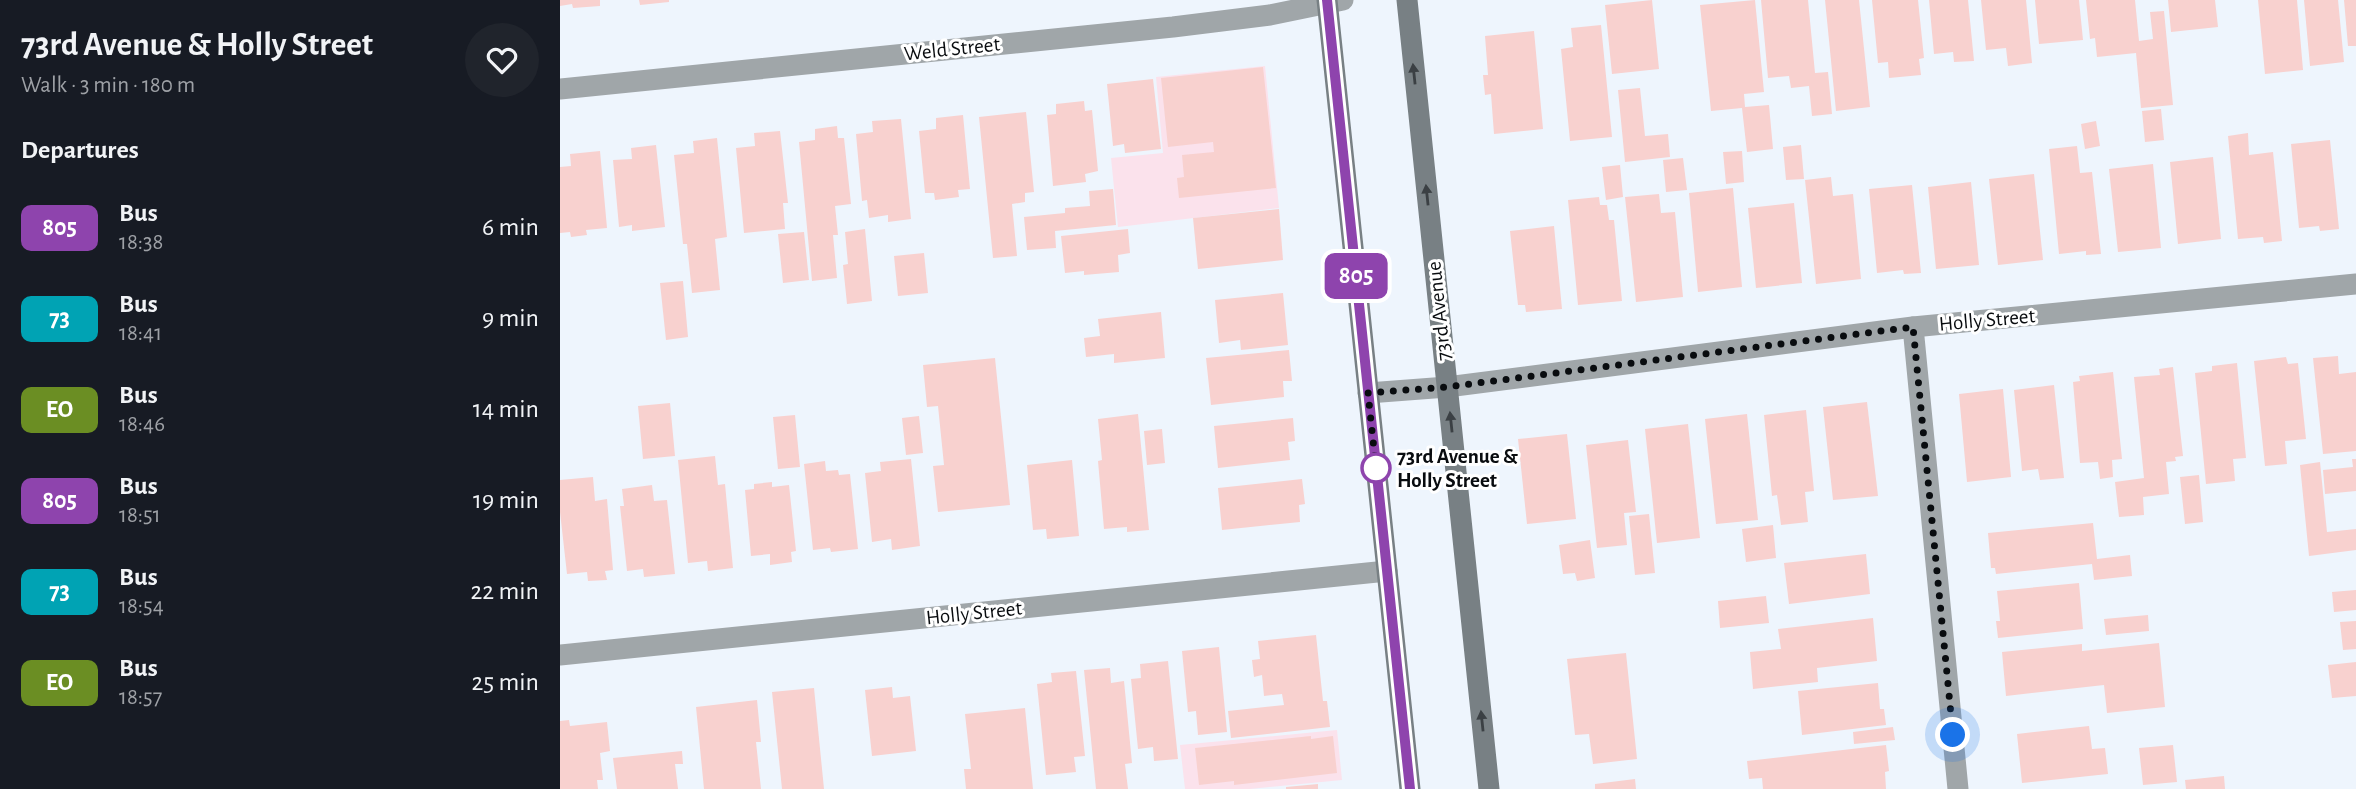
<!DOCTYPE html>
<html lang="en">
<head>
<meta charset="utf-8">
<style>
  :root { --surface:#171b24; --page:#20242c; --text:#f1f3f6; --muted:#9ea1a6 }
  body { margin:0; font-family:"Alegreya Sans",sans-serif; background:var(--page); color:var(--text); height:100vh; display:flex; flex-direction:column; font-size:26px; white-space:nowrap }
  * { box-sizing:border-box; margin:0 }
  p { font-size:23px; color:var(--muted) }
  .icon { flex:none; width:38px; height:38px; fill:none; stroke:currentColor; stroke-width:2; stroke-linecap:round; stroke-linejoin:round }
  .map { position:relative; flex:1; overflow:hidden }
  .details { display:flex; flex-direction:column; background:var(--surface); width:560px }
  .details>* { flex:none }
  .badge { padding:0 14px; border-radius:10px; font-size:24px; line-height:46px }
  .you { position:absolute; width:35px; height:35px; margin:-18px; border:5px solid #fff; border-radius:50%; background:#1a73e8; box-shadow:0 0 0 10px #1a73e833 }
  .map>.badge { position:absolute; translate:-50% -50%; box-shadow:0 0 0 4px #fff }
  h2 { padding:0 21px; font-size:26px; line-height:63px }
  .round { display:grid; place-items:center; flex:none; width:74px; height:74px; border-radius:37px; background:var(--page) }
  .headline { display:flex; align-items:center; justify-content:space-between; height:119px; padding:0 21px }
  h1 { font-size:33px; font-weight:700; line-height:52px }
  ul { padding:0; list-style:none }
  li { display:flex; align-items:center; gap:21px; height:91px; padding:0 21px }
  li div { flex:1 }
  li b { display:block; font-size:26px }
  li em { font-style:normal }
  li .badge { min-width:77px; font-weight:700; text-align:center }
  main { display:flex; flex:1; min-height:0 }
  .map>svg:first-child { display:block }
</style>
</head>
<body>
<main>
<section class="details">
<div class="headline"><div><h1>73rd Avenue &amp; Holly Street</h1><p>Walk · 3 min · 180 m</p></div><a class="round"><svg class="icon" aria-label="heart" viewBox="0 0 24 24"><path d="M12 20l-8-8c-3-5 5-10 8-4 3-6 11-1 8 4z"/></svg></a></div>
<h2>Departures</h2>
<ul>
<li><span class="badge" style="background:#8e44ad;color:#fff">805</span><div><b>Bus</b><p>18:38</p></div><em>6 min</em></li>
<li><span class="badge" style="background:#00a3b4;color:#fff">73</span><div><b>Bus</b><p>18:41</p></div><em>9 min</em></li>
<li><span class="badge" style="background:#6b8e23;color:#fff">EO</span><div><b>Bus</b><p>18:46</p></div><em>14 min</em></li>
<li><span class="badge" style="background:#8e44ad;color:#fff">805</span><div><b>Bus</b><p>18:51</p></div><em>19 min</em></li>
<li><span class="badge" style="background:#00a3b4;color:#fff">73</span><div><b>Bus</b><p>18:54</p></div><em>22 min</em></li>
<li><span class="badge" style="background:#6b8e23;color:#fff">EO</span><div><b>Bus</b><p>18:57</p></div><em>25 min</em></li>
</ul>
</section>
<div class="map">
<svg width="1796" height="789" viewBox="0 0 1796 789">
  <rect width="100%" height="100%" fill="#eef5fd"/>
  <g fill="#fbe2ec">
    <path d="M705,66L719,208L558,227L551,158L603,153L596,77Z"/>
    <path d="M777,730L782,780L690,789H625L620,745Z"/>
  </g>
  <g fill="#f8d1cf">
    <path d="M0,0H40V6L13,8L12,4L0,6Z"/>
    <path d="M79,0H109V2L80,5Z"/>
    <path d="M1092,0L1099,69L1052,74L1045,5Z"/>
    <path d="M1195,0L1204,92L1184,94L1185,107L1209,105L1213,149L1187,152L1182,108L1151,111L1140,5Z"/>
    <path d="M1201,0H1248L1255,73L1268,72L1272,114L1252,116L1249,86L1231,88L1229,76L1208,78Z"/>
    <path d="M1265,0H1299L1310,107L1276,111Z"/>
    <path d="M1312,0H1358L1364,58L1359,59L1361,75L1329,78L1328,62L1318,63Z"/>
    <path d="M1369,0H1408L1414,61L1394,62L1393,52L1374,54Z"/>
    <path d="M1421,0H1466L1472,63L1448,66L1446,48L1426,50Z"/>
    <path d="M1475,0H1519L1523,40L1479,44Z"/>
    <path d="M1526,0H1575L1579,41L1593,39L1590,12L1604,11L1613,105L1581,108L1576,53L1537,57L1535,38L1530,39Z"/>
    <path d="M1608,0H1655L1658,27L1611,32Z"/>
    <path d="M1698,0H1737L1743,70L1705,74Z"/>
    <path d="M1744,0H1778L1784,62L1750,66Z"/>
    <path d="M1784,0H1796V46H1788Z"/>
    <path d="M1041,25L1052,137L1010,141L1001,49L1013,47L1011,28Z"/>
    <path d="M974,31L983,129L934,134L931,94L925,95L923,75H928L925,36Z"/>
    <path d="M703,67L716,188L619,198L617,178L624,177L622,155L654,152L653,142L608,147L601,78Z"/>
    <path d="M593,79L601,149L565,153L564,144L553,146L547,84Z"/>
    <path d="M1080,88L1085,136L1108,134L1110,157L1065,162L1058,90Z"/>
    <path d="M524,101L525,111L532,110L538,171L525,174L526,182L493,186L487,115L496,114V104Z"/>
    <path d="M1601,109L1604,140L1585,142L1582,111Z"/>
    <path d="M466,112L474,192L465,193V202L452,204L457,256L433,258L419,117Z"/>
    <path d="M403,115L410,189L398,190L399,197L375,200L374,193H365L359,131L376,129V118Z"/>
    <path d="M341,119L351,219L328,222V215L309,218L307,200L302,201L296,134L313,132L312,121Z"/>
    <path d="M1536,121L1540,146L1525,149L1521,124Z"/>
    <path d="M277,126L278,138H284L291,204L275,206L278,235H273L277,278L252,281L239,142L255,140V129Z"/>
    <path d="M220,131L228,203H223L225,229L184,233L176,148L195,146L194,133Z"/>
    <path d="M1688,133L1689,155L1713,152L1722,241L1704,243L1703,237L1678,239L1668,136Z"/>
    <path d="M157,138L167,237L155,239L160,290L132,293L127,244H123L114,155L134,153L133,141Z"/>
    <path d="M1770,140L1779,229L1760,231L1759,226L1739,228L1731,144Z"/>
    <path d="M96,145L105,227L72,231V225L59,227L53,160L72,159L71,148Z"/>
    <path d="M1241,145L1244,179L1226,180L1223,147Z"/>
    <path d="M1517,146L1520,173L1532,172L1541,254L1526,255V251L1499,254L1489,149Z"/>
    <path d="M40,151L47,228L26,230L27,235L11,237L10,232L0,233V167L11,166L10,154Z"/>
    <path d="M1182,151L1184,182L1166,184L1163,152Z"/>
    <path d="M1653,157L1661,239L1618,244L1610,162Z"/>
    <path d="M1123,158L1127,190L1106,192L1103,160Z"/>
    <path d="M1593,164L1601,248L1558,252L1549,169Z"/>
    <path d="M1060,165L1063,197L1046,200L1042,167Z"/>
    <path d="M1474,174L1483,260L1438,265L1429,179Z"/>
    <path d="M1271,177L1273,196L1293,194L1301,279L1256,284L1245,180Z"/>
    <path d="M1411,182L1419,265L1376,269L1368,187Z"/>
    <path d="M1352,185L1361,273L1344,274L1343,270L1317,273L1309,189Z"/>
    <path d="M1173,188L1182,287L1138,292L1129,193Z"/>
    <path d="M553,189L556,225L495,231L496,248L467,250L464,217L505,213V208L530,206L529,191Z"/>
    <path d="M1099,194L1101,213L1115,212L1123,297L1076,302L1065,197Z"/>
    <path d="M1039,197L1040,205H1047L1049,220H1054L1062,301L1018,305L1008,200Z"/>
    <path d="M1234,203L1242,283L1196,288L1188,208Z"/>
    <path d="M719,209L723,260L638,269L633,218Z"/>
    <path d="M994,226L1002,309L966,312L965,305H958L950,231Z"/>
    <path d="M305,229L312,301L287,304L283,265L288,264L285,232Z"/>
    <path d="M568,229L570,253L558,255L559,272L524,275V271L505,273L501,236Z"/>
    <path d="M244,232L249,280L223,283L218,234Z"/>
    <path d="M364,253L368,293L338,296L334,256Z"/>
    <path d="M123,281L128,337L106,340L100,283Z"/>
    <path d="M723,293L728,345L681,350L680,340L659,343L655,300Z"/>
    <path d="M601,312L605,358L554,363V354L526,357L524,338L540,336L538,319Z"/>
    <path d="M729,350L732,381H723L724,397L651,405L646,358Z"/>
    <path d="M1778,356L1779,374L1796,372V451L1763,454L1753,358Z"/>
    <path d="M1726,357L1728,364L1738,363L1746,439L1725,441L1727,464L1705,466L1694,361Z"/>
    <path d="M435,358L450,505L378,512L373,466L384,465L378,406L367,407L363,365Z"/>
    <path d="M1677,363L1686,458L1673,459L1675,481L1646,484L1635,373L1652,371V366Z"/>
    <path d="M1613,367L1623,456L1615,457L1616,461L1606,462L1609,494L1583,497L1584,515L1559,517L1555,482L1584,478L1574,377L1600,375L1599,369Z"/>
    <path d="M1553,372L1562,459L1552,460L1553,477L1540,479L1538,462L1520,463L1513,382L1520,381L1519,376Z"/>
    <path d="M1494,385L1504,478L1480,480L1478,469L1462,471L1454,390Z"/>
    <path d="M1443,389L1451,477L1407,482L1399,394Z"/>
    <path d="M1307,402L1318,496L1273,500L1263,407Z"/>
    <path d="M110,403L115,456L83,459L78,406Z"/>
    <path d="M1246,410L1254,491L1245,492L1248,522L1221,525L1217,495L1212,496L1204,415Z"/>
    <path d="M578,414L589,530L567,532V527L544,529L538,461L542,460L538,419Z"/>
    <path d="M1187,414L1198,520L1156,524L1145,419Z"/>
    <path d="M235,415L240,467L218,469L213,417Z"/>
    <path d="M359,416L363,453L346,455L342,418Z"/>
    <path d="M733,418L735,441L728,442L730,460L658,468L654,426Z"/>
    <path d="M1128,424L1140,538L1097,543L1085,429Z"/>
    <path d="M602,429L605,463L587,465L584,431Z"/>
    <path d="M1007,434L1016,519L967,524L958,439Z"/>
    <path d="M1068,440L1076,512L1064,513L1067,545L1037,548L1026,445Z"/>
    <path d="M155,456L158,485L165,484L173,568L148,571L147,561L128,563L118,460Z"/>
    <path d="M351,459L360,546L332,550L331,539L312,542L305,473L321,471L320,462Z"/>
    <path d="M1792,459H1796V491L1765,494L1763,470L1793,467Z"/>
    <path d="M512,460L519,536L487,539L486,529L473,530L467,465Z"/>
    <path d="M265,461L266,471L278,470L279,475L290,474L298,549L271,552L270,548L253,550L244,464Z"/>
    <path d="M1760,462L1767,532L1796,529V550L1749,556L1740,465Z"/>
    <path d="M1639,475L1643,522L1625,524L1620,477Z"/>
    <path d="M33,477L35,501L47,499L53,570L45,571L47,580L28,581L27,572L7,574L0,512V480Z"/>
    <path d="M742,479L745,504L739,505L740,522L662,530L658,488Z"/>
    <path d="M212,482V487L229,485L236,551L231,552L232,562L210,565V554L191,556L185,490L194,489V484Z"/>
    <path d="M92,485L94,501L107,500L115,574L84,577L83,569L67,571L60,506H64L62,489Z"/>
    <path d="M1089,514L1095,573L1075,575L1069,516Z"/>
    <path d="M1533,523L1537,559L1570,555L1572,576L1534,580L1532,564L1436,574L1435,568H1431L1428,533Z"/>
    <path d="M1213,525L1216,558L1186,562L1182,529Z"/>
    <path d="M1030,540L1035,578L1017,581L1015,573L1003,574L999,545Z"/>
    <path d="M1306,554L1310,594L1229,604L1224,563Z"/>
    <path d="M1519,583L1523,629L1438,638L1436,621H1440L1437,591Z"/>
    <path d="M1796,590V610L1774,612L1772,592Z"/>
    <path d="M1206,596L1209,623L1160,628L1158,601Z"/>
    <path d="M1588,615L1589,631L1546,635L1544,619Z"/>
    <path d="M1313,618L1317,661L1257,668L1258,682L1193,689L1190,652L1221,649L1218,629Z"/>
    <path d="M1796,621V649L1783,650L1780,622Z"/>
    <path d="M756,635L763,701H767L770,727L671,738L668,711L724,705L722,694L704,696L702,675L694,677L692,660L700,659L698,641Z"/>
    <path d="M1599,643L1605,707L1547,713L1544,685L1446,696L1442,652L1522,644V651Z"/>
    <path d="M659,647L667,732L638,735L636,711L628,712L622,651Z"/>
    <path d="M1066,653L1077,759L1033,764L1029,734L1015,735L1007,659Z"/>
    <path d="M608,661L618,759L594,761L593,747L578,749L571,679L581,678L580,664Z"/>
    <path d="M1796,662V696L1772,698L1768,665Z"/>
    <path d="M550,668L551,683L564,681L572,763L565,764L568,789H536L524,670Z"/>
    <path d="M516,671L525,756L514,757L516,772L486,775L477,684L492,682L491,673Z"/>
    <path d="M1318,683L1320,709H1324L1326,725L1242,735L1238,691Z"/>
    <path d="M332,687L333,698L350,696L356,751L312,756L305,690Z"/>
    <path d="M254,688L264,789H222L212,692Z"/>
    <path d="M197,700L201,742H196L201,789H144L136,707Z"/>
    <path d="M465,708L473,789H406L404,769H411L405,714Z"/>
    <path d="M9,720L10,726L47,722L50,751L40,753L43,780H37L38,789H0V721Z"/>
    <path d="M1529,726L1532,749L1545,748L1548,774L1462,783L1457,734Z"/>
    <path d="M1333,727L1335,740L1294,744L1293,732Z"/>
    <path d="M751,736V739L773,736L777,773L674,785V781L639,785L635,748Z"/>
    <path d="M1326,745L1329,771L1325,772L1326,789H1203L1202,778L1189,779L1187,761Z"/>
    <path d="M1613,745L1617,782L1583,785L1579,748Z"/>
    <path d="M122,751L123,764H115L118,789H57L53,758Z"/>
    <path d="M1664,776L1665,789H1626L1625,780Z"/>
    <path d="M1075,779L1076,789H1035V784Z"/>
    <path d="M758,784V789H726V787Z"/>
  </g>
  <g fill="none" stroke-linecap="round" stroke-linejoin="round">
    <g stroke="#a0a6a9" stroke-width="21">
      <path d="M0,89L613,27L710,15L783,0"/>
      <path d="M1353,327L1398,789"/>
      <path d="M808,393L887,387L1353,327L1796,284"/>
      <path d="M0,655L827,571"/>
    </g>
    <g stroke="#788084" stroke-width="21">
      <path d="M767,0L850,789"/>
      <path d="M847,0L929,789"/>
    </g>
  </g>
  <defs><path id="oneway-solid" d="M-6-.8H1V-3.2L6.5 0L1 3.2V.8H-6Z" transform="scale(1.75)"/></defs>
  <g fill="#3b4044">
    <use href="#oneway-solid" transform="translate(854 74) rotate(-96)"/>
    <use href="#oneway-solid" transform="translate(867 195) rotate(-96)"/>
    <use href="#oneway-solid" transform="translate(891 422) rotate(-96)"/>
    <use href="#oneway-solid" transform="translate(922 721) rotate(-96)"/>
  </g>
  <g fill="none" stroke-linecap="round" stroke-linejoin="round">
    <g stroke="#fff" stroke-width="16">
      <path id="line" d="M767,0L850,789"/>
    </g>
    <use href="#line" stroke="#8e44ad" stroke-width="10"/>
    <path stroke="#090c0f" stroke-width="7" stroke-dasharray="0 12.6" d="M816,468L808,393L887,387L1353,327L1393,735"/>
  </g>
  <circle fill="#fff" stroke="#8e44ad" stroke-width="3.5" cx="816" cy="468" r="14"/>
  <g text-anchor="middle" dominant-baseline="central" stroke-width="6" stroke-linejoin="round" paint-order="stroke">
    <g font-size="21" fill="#090c0f" stroke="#fff">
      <text transform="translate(392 49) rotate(-6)">Weld Street</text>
      <text transform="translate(879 311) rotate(-96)">73rd Avenue</text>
      <text transform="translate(1427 320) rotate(-5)">Holly Street</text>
      <text transform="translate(414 613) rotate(-6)">Holly Street</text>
    </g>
    <g font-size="21" font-weight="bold" fill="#090c0f" stroke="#fff" text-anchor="start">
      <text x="837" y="456">73rd Avenue &amp;<tspan x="837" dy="24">Holly Street</tspan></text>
    </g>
  </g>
</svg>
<div class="you" style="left:1393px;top:735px"></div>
<b class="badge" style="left:796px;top:276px;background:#8e44ad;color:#fff">805</b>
</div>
</main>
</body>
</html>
